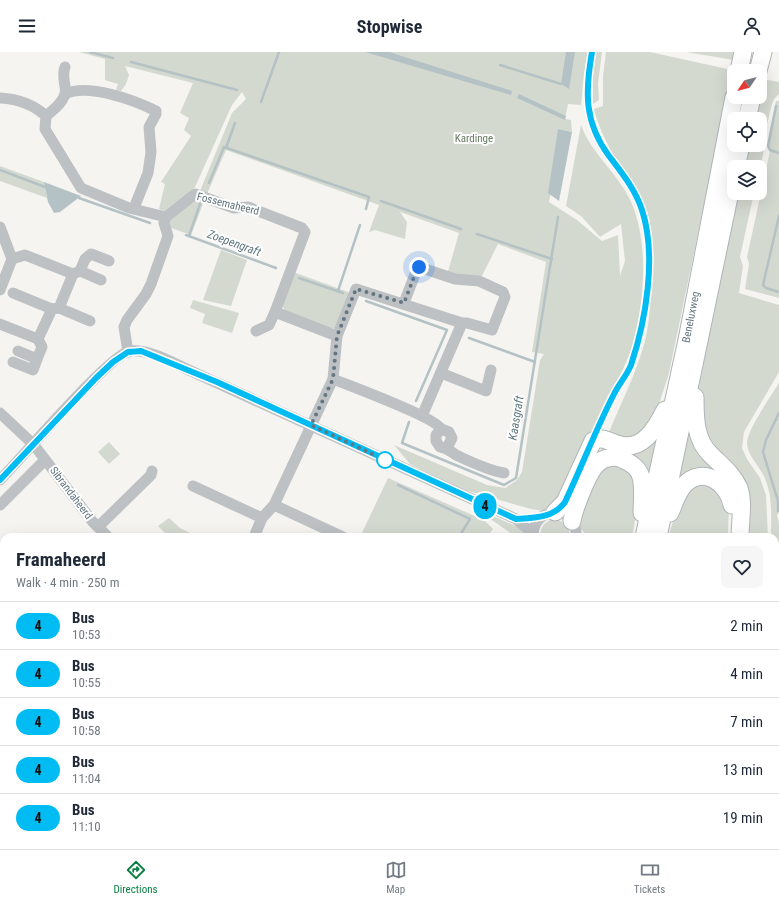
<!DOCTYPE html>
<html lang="en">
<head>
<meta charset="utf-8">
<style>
  :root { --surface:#fff; --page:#f6f6f7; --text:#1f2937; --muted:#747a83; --line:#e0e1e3; --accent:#0b8043 }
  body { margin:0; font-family:"Roboto Condensed",sans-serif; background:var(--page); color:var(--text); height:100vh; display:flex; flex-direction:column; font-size:15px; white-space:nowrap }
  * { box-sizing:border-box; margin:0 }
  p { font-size:13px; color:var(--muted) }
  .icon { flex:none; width:22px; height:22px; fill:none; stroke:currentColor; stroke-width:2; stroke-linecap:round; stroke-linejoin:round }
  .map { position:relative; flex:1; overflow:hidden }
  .details { position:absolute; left:0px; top:481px; width:779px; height:316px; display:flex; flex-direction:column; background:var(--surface); border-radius:12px 12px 0 0; box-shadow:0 4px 16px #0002 }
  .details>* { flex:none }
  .badge { padding:0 8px; border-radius:13px; font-size:14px; line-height:26px }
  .needle { width:26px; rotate:235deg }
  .controls { position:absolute; left:727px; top:12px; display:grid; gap:8px }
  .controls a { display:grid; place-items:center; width:40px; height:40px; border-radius:8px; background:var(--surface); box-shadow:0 4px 16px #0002; font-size:20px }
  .you { position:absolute; width:20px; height:20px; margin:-10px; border:3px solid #fff; border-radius:50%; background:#1a73e8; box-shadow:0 0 0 6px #1a73e833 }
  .map>.badge { position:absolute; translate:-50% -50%; box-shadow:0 0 0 2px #fff }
  .round { display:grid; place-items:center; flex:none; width:42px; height:42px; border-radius:8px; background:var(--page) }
  .head { display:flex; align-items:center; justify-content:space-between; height:68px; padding:0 16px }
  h1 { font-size:19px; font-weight:700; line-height:30px }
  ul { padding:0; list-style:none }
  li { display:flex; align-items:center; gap:12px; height:48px; padding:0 16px; border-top:1px solid var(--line) }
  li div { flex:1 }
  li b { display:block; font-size:15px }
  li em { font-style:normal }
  li .badge { min-width:44px; font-weight:700; text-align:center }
  header { display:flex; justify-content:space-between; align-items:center; height:52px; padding:0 16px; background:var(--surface); font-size:18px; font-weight:700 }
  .menu { display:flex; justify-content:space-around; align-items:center; height:56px; border-top:1px solid var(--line); background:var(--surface); font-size:11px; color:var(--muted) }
  .menu a { display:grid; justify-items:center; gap:2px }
  .menu .active { color:var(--accent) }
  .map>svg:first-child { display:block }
</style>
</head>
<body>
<header><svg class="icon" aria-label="menu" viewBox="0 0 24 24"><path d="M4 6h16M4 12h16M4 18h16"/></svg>Stopwise<svg class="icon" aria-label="person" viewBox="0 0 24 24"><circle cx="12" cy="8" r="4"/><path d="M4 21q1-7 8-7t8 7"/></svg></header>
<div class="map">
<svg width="779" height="797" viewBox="0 0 779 797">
  <rect width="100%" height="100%" fill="#f5f4f0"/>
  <path fill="#e5e6e4" d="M0,622L4,626V760L0,756Z"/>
  <g fill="#d4d9d0">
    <path d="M79,0H588L584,21L581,53L568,52L565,67L571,68L572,80L563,78L549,150L577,168L602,189L618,183L620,224L625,209L621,172L600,185L581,164L566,154L581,73C593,106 624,125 635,160C648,199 644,252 633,291C628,310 617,328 609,346C592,381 576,416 560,450L544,459L531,457L461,437L410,412L394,393L487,433L505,436L517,428L522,420L540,308L544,302L532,300L546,210L498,192L480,228L447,223L459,181L400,160L407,170L405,187L375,178L369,180L379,153L226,98L207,142L200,139L232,61L246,47L242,40L232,53L195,135L167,160L159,157L165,132L161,130L191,84L184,78L189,66L180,61L193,31L125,14L129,23L126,32L121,39L116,38L118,32L105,28V7Z"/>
    <path d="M596,0H602L598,32L599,48L593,52V23Z"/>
    <path d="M606,0H650L732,18L669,321L652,374L631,389L607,385C620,353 636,322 645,289C651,264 651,238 652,213C652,190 652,166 641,145C634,130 623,118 614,104C607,93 597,70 594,57L603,54V24Z"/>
    <path d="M686,0H735L734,8Z"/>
    <path d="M762,27L779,30V42L774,47L772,52L762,93L764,98L760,116L742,115L747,93H760V67H753L760,45Z"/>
    <path d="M776,49H779V246L745,237L749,212L747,205L770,99L767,94Z"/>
    <path d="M0,114L44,130L47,146L0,129Z"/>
    <path d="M737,141H754L740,205L743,214L739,241L779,253V320L744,380L742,396L747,407L760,426L766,443L768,485H743L697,358L700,325Z"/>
    <path d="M195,147L204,149L191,183L168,175L169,168Z"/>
    <path d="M221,198L247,208L231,254L203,248Z"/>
    <path d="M293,220L351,241L335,276H330L285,260L282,252Z"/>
    <path d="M193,248L239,261L232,281L202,271L205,262L190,256Z"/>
    <path d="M779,331V460L777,463L779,472V510L775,503V485H771C771,466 773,445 765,427C761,415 747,404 747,391C746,380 772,342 779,331Z"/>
    <path d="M690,361L725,420L704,422L671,450Z"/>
    <path d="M662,374L645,453L640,416L595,409L603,393H608Z"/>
    <path d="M109,390L120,402L109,412L98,400Z"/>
    <path d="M608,410L635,423L638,452L632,485H587L579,474L594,422Z"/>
    <path d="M388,426L484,468L493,477L487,485H360Z"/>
    <path d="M711,431L729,452L728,485H668L679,451L692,433Z"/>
    <path d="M473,455L518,475L529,485H516Z"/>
    <path d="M169,466L180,476L198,485H169L158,474Z"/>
    <path d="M552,467C562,468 572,473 569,485H540C540,475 544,471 552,467Z"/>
    <path d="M223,793H298L302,797H228Z"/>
    <path d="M331,793H369L374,797H327Z"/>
    <path d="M439,793H550L549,797H434Z"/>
  </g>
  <g fill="#b4c2c5">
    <path d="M365,0H389L512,39L511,43Z"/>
    <path d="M566,0H575L569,37L561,32Z"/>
    <path d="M519,42L566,64L565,68L517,46Z"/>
    <path d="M558,77L572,80L559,149L548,141Z"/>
    <path d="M44,130L81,144L60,160L54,161L48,150Z"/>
  </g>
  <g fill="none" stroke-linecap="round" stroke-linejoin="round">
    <g stroke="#b4c2c5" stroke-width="2.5">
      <path d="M90,0L113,6"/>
      <path d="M131,10L237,38"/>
      <path d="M500,13L561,32"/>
      <path d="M261,50L279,0"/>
      <path d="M776,54L768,94L770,98L779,101"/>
      <path d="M226,96L235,71"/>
      <path d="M0,118L45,135"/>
      <path d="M209,131L224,95L369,145L366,157"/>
      <path d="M79,146L150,171"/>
      <path d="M381,149L461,177"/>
      <path d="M779,164L763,233L766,236L779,240"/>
      <path d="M477,182L552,207"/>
      <path d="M186,183L276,216"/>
      <path d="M189,184L200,152"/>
      <path d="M299,226L343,241"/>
      <path d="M338,239L360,173"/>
      <path d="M366,249L447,278L416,349"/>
      <path d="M469,286L535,310"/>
      <path d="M409,370L402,391L504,433L516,426L558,165"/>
      <path d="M398,433L470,467L459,485"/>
      <path d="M778,459V449L763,400L766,388L779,361"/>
      <path d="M484,797L488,793"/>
    </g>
    <g stroke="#b0b4b7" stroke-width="19">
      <g id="highway">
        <path d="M739,19L743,0"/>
        <path d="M758,19L763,0"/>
        <path d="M747,67L752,45"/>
        <path d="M736,115L741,93"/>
        <path d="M695,345C695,366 695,388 711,403C721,413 733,422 739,436C744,450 740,470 740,485"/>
        <path d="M555,460L565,450L593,389C601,384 608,389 617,392C642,401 656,376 665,358"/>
        <path d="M670,461C674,452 677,441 684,433C703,413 728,431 732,453"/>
        <path d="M572,469C574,457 588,421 596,413C603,405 616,403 624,408C631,411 639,417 641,425C644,436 642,450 642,461"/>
        <path d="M644,485L687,288L734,45"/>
        <path d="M658,485L734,121"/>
        <path d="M574,797L575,793"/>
      </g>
    </g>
    <g stroke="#bdc1c4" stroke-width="11">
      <path d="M65,42C88,31 134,48 156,59V62L149,75L151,100L148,121L134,156"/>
      <path d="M0,46C18,47 33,52 46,64L45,77L81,136L129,156L166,165"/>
      <path d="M46,64C53,58 62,52 65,42C67,34 61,26 65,15"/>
      <path d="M0,175L12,207L0,238"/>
      <path d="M12,207L25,203L73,222"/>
      <path d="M80,219L85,207L91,202L109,209"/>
      <path d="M13,241L52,257"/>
      <path d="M59,256L90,269"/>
      <path d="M0,272L38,287"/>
      <path d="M256,279L269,273L275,260L337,284"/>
      <path d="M18,299L37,307L42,295L38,287L52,257L59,256L73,222L80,219L101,228"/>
      <path d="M128,300L124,275L127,268L146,242L151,232L168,184L164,171L166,165L195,142L234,156L248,155L302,176L305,180L275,260"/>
      <path d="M13,310L33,318L37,307"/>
      <path d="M441,321L486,339L491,318"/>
      <path d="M333,327C350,334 435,365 441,377L436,383V389L440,395C447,396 450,399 456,403C471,410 487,418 504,421"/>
      <path d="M0,361L34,393L92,469L108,485"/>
      <path d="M422,364L462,271"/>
      <path d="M441,377L449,380L452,386L447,396"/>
      <path d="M0,428C21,407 110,302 130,299C150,297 173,311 191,319L516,467L533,482"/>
      <path d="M193,434L262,466"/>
      <path d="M0,453L45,408"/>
      <path d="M274,453L343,485"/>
      <path d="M98,475L151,423L152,419"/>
      <path d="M254,485L262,466L274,453L333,327L337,284L356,237L462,271H467L492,278L505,245L503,240L479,229L455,227L419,215L417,217L404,251"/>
      <path d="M533,485C532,452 579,453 576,485"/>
      <path d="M0,526L4,530"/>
      <path d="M775,538L779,539"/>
      <path d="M0,627L4,629"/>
      <path d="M775,636L779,638"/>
      <path d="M775,723L779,725"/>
      <path d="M72,793L76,797"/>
      <path d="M308,793L315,797"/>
      <path d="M723,793L732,797"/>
      <path d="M60,797L64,793"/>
      <path d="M701,797L703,793"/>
    </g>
    <use href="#highway" stroke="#fff" stroke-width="17"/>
  </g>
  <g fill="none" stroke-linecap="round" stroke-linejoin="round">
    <g stroke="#fff" stroke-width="9">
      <path id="line" d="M0,428L96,326L113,310L128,300L141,299L217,330L516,467C534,466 554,466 565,450C582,414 596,377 614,342C619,332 627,323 631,313C646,268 657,204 642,158C635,137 622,121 609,104C584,70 585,40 592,0"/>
    </g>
    <use href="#line" stroke="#00bcf2" stroke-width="6"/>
    <path stroke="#637681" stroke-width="4" stroke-dasharray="0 7.2" d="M385,408L311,373L333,327L337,284L356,237L404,251L417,217L419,215"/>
  </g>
  <circle fill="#fff" stroke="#00bcf2" stroke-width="2" cx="385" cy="408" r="8"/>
  <g text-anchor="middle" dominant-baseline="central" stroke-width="4" stroke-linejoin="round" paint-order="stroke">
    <g font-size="11" fill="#687962" stroke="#fff">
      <text x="474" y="86">Kardinge</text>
    </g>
    <g font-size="11" fill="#637681" stroke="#fff">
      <text transform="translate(228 152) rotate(14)">Fossemaheerd</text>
      <text transform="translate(691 265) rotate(-79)">Beneluxweg</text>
      <text transform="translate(71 441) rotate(53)">Sibrandaheerd</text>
    </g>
    <g font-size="12" font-style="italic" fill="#5f787f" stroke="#fff">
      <text transform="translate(234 191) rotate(20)">Zoepengraft</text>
      <text transform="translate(516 366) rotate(-81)">Kaasgraft</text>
    </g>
  </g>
</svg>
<div class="controls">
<a><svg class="needle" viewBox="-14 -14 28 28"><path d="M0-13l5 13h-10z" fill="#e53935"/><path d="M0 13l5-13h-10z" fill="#747a83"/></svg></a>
<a><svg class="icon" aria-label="locate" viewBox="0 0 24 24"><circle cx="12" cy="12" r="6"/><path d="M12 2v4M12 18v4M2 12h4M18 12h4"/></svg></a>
<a><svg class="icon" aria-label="layers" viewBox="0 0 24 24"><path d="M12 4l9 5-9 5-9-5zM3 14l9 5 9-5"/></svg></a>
</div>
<div class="you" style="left:419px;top:215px"></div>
<b class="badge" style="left:485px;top:454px;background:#00bcf2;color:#111">4</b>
<section class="details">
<div class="head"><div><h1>Framaheerd</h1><p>Walk · 4 min · 250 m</p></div><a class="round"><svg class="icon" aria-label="heart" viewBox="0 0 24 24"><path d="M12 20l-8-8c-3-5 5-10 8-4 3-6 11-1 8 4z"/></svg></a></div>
<ul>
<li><span class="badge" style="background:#00bcf2;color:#111">4</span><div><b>Bus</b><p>10:53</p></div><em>2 min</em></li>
<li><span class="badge" style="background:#00bcf2;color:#111">4</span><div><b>Bus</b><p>10:55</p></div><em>4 min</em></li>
<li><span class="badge" style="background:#00bcf2;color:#111">4</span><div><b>Bus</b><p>10:58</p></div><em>7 min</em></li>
<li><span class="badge" style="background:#00bcf2;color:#111">4</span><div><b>Bus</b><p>11:04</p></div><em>13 min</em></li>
<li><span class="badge" style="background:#00bcf2;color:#111">4</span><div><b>Bus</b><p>11:10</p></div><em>19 min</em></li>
</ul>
</section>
</div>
<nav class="menu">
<a class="active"><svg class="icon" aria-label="directions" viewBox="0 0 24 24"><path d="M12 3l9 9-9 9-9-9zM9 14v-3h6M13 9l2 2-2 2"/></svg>Directions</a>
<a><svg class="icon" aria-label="map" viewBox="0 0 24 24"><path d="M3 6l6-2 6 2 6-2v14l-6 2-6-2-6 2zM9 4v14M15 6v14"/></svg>Map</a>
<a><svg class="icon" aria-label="tickets" viewBox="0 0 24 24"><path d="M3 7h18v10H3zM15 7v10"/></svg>Tickets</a>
</nav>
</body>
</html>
